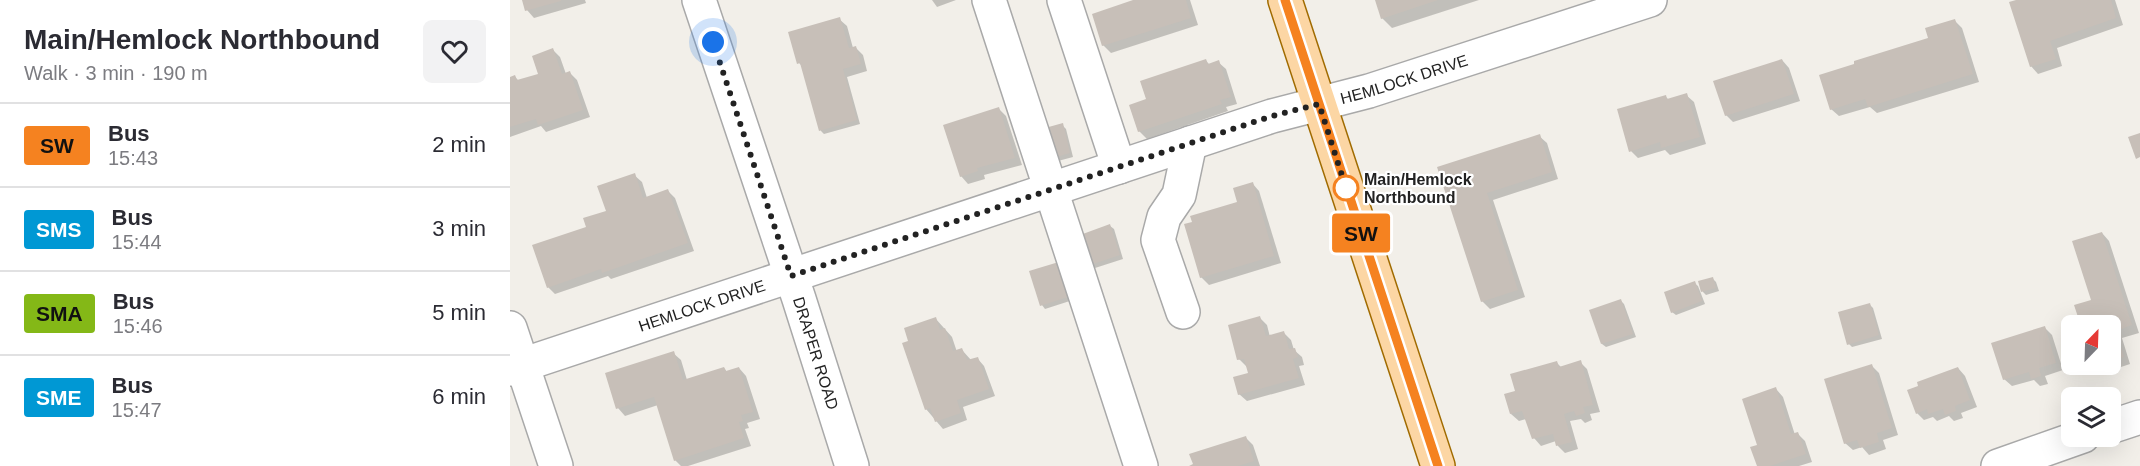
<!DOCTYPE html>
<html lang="en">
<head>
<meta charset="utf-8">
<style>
  :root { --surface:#fff; --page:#f2f2f3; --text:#2b2b33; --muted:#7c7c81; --line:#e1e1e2 }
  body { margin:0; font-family:Arial,sans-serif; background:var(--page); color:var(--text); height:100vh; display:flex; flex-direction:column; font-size:22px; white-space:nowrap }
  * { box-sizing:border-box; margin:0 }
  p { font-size:20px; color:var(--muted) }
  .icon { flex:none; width:33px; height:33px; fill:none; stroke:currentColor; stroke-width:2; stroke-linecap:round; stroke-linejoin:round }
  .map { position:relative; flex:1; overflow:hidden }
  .details { display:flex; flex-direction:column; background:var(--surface); width:510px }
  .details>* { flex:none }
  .badge { padding:0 12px; border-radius:4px; font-size:21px; line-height:39px }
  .needle { width:39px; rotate:23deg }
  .tools { position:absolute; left:1551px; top:315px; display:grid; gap:12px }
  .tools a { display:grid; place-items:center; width:60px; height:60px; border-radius:9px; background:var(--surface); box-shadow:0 6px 24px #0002; font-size:30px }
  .you { position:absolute; width:30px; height:30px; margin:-15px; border:4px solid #fff; border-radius:50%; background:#1a73e8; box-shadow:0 0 0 9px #1a73e833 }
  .map>.badge { position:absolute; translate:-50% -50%; box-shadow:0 0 0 3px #fff }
  .round { display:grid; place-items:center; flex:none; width:63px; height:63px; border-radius:9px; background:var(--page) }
  .summary { display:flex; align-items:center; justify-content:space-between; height:102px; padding:0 24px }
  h1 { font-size:28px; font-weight:600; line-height:45px }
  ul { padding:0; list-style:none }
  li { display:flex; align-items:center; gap:18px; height:84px; padding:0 24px; border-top:2px solid var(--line) }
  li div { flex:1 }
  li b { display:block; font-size:22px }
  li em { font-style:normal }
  li .badge { min-width:66px; font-weight:700; text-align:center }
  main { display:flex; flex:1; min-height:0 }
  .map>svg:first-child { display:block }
</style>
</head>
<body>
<main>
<section class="details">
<div class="summary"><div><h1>Main/Hemlock Northbound</h1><p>Walk · 3 min · 190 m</p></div><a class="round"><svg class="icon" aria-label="heart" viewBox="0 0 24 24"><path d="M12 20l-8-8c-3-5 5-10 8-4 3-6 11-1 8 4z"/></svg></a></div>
<ul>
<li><span class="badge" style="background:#f58220;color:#111">SW</span><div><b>Bus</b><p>15:43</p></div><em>2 min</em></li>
<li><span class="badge" style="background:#0098d4;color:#fff">SMS</span><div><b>Bus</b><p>15:44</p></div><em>3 min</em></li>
<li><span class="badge" style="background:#84b817;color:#111">SMA</span><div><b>Bus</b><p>15:46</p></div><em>5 min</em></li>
<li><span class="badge" style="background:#0098d4;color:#fff">SME</span><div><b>Bus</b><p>15:47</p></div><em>6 min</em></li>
</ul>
</section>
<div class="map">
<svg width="1630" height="466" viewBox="0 0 1630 466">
  <rect width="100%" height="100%" fill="#f2efe9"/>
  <g fill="#0003">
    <path d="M14,0H75L76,3L24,18L17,10Z"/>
    <path d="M422,0H446L427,7Z"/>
    <path d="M625,0H680L688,25L601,53L593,45Z"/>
    <path d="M866,0H969L882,28L872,18Z"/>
    <path d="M1511,0H1605L1613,25L1547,48L1552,66L1528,74L1521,66Z"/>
    <path d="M329,19L337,26L343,48H346L353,55L357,71L337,77L350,124L314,134L311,131L293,67L289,63Z"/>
    <path d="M1445,21L1452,28L1469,82L1367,113L1360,107L1329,116L1321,109Z"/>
    <path d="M43,50L50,57L56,74L60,73L67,80L80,117L36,132L31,126L0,137V78L5,77L9,81L30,75Z"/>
    <path d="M1272,60L1279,68L1290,101L1223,122L1216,115Z"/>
    <path d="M696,61L700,65L708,62L716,69L727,104L716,107L718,111L637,139L629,131L638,100Z"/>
    <path d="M1176,95L1184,102L1196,144L1160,155L1155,150L1128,158L1121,151L1155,96L1159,100Z"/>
    <path d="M489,109L496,116L512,165L474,175L475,179L458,184L451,176Z"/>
    <path d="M552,125L556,129L563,157L548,161L544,157Z"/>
    <path d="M1029,136L1037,143L1048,179L983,200L1015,297L980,309L972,301L929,168Z"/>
    <path d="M124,175L132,182L137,198L158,191L165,198L184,251L101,279L98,276L45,294L38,287L78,228L97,212Z"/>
    <path d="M742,183L749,191L771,263L699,285L691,277L729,203Z"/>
    <path d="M600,226L604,229L613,259L585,268L582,264Z"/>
    <path d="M1592,233L1599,241L1629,333L1612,338L1620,364L1593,373L1585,364H1600V326L1583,301Z"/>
    <path d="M521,272L566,299L535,309L532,305Z"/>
    <path d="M1202,278L1206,282L1209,291L1196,295L1193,292L1190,282Z"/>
    <path d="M1184,283L1188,286L1195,304L1166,315L1162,312Z"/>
    <path d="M1111,301L1114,304L1126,337L1096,347L1092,344L1081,311Z"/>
    <path d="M1360,305L1363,308L1372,339L1342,347L1339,344Z"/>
    <path d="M425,318L442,337L447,352L452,350L461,360L467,358L474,366L485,396L453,407L457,420L433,429L416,409L400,342Z"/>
    <path d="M750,318L757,325L760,337L774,333L781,340L784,350L792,357L794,365L789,366L795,385L737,401L729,394L739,374L737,367L729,359Z"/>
    <path d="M1534,327L1542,335L1553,370L1535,376L1538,384L1530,386L1524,380L1502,386L1494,379Z"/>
    <path d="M163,353L171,360L177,380L214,368L217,372L229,368L236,376L250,419L237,423L239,428L235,429L241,446L178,466H171L165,460L148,405L115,416L108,408Z"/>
    <path d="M1046,362L1051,367L1070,362L1077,369L1090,412L1080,414L1082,420L1075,423L1071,419L1060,421L1068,449L1055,453L1048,446L1046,441L1031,446L1024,438L1016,419L1009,421L1001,414L1007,392Z"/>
    <path d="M1362,366L1369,373L1388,435L1373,440L1376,449L1359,455L1352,447L1343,450L1335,443Z"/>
    <path d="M1448,368L1455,376L1467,407L1451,413L1453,418L1444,421L1439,416L1427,421L1423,417L1414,420L1407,413Z"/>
    <path d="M1266,389L1273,397L1285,435L1288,434L1295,441L1302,462L1289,466H1248Z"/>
    <path d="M735,437L743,445L750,466H683Z"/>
  </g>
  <g fill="#c7bfb8">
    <path d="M12,0H51V1L15,11Z"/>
    <path d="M623,0H676L681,18L592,46L582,14Z"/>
    <path d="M865,0H928L871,19Z"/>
    <path d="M1506,0H1601L1606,18L1540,41L1546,59L1520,67L1499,2Z"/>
    <path d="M330,17L339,48L346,46L351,64L333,69L347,120L309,131L290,63L287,64L278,32Z"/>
    <path d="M1445,19L1463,74L1358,107L1355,99L1320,110L1309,75L1344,64V61L1418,38L1415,28Z"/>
    <path d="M43,48L52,74L60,71L73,110L28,125L26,119L0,127V77L5,75L7,80L28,74L22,56Z"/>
    <path d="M696,59L698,64L709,60L721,97L710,100L712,104L628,132L619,105L636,99L630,81Z"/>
    <path d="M1272,59L1284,94L1215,116L1203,81Z"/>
    <path d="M1177,93L1190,137L1151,148L1150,142L1119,152L1107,109L1156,95L1157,99Z"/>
    <path d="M489,107L505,158L467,168L468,171L450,177L433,125Z"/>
    <path d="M553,123L560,153L543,158L535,128Z"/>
    <path d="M1630,133V157L1626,159L1618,137Z"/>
    <path d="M1030,134L1042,172L977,193L1008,290L971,302L927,167Z"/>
    <path d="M125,173L133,198L158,189L178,243L92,273L91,269L37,288L22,245L76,227L73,218L96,211L87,186Z"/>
    <path d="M743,182L764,256L690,278L674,224L682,222L680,216L727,202L723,188Z"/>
    <path d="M600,224L610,255L580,265L570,235Z"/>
    <path d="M1592,232L1622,325L1606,331L1614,357L1600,361V326H1571L1564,305L1581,300L1562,241Z"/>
    <path d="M552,261L564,295L530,306L519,271Z"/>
    <path d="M1203,277L1206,288L1191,292L1188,281Z"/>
    <path d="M1185,281L1192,301L1161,313L1154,292Z"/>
    <path d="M1111,299L1123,334L1091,344L1079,310Z"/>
    <path d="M1360,303L1369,335L1337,345L1328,312Z"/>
    <path d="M750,316L756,336L774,331L779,349L785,348L788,357L783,359L789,378L728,395L723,377L738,373L734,359L727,360L718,325Z"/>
    <path d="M426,317L430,330L435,328L443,351L452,348L457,360L468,357L479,389L447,400L451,413L425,422L420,408L415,410L392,343L398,341L394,328Z"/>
    <path d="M1535,326L1546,363L1529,368L1531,376L1521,379L1519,372L1493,380L1481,343Z"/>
    <path d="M164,351L173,380L214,367L216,371L229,367L243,412L231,415L233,421L229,422L234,438L164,461L144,397L106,409L95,373Z"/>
    <path d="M1071,360L1083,405L1073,407L1075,413L1066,416L1064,411L1054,414L1062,442L1046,446L1043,434L1022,439L1012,411L1000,414L994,394L1005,391L1000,374L1047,361L1049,367Z"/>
    <path d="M1362,364L1382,428L1367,433L1369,442L1350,448L1347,440L1334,444L1314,379Z"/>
    <path d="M1448,367L1460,400L1445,406L1446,411L1435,415L1433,409L1418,414L1417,409L1406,414L1397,390L1408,386L1407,382Z"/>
    <path d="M1266,387L1281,434L1288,432L1296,454L1260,466H1247L1240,447L1247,445L1232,399Z"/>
    <path d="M736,436L744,461L728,466H679L683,464L679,454Z"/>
  </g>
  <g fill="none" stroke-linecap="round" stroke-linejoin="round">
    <g stroke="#a9a9a9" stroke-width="36">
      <g id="minor">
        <path id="s1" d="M189,0L289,299L342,466"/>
        <path d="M479,0L631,466"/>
        <path d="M554,0L609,167"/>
        <path d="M673,312L648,240L654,217L669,195L680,143"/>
        <path d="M0,328L46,466"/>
        <path id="s2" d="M0,369L762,116L859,91L1140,0"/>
        <path d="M1600,427L1630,417"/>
        <path d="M1488,466L1573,436"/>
      </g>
    </g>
    <g stroke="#a06b00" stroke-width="36">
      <path id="major" d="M775,0L928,466"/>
    </g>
    <use href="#minor" stroke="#fff" stroke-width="33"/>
    <use href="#major" stroke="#fcd6a4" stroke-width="33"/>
  </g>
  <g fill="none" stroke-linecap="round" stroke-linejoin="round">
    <g stroke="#fff" stroke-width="14">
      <path id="line" d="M775,0L928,466"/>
    </g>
    <use href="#line" stroke="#f58220" stroke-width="9"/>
    <path stroke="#222" stroke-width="6" stroke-dasharray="0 10.8" d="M203,42L281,276L762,116L809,104L836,188"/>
  </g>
  <circle fill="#fff" stroke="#f58220" stroke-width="3" cx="836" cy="188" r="12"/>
  <g text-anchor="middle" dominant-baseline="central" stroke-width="4.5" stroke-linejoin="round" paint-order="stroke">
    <g font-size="16" fill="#222" stroke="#fff">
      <text stroke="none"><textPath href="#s2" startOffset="940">HEMLOCK DRIVE</textPath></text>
      <text stroke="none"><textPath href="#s2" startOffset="202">HEMLOCK DRIVE</textPath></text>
      <text stroke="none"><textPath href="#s1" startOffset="372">DRAPER ROAD</textPath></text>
    </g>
    <g font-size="16" font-weight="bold" fill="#222" stroke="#fff" text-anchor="start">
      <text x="854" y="179">Main/Hemlock<tspan x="854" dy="18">Northbound</tspan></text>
    </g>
  </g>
</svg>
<div class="tools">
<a><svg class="needle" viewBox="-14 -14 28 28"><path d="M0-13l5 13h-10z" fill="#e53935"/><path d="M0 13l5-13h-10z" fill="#7c7c81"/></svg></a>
<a><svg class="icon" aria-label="layers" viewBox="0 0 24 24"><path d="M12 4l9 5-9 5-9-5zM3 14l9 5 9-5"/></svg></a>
</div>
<div class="you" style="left:203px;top:42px"></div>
<b class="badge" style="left:851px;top:233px;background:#f58220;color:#111">SW</b>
</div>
</main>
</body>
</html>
